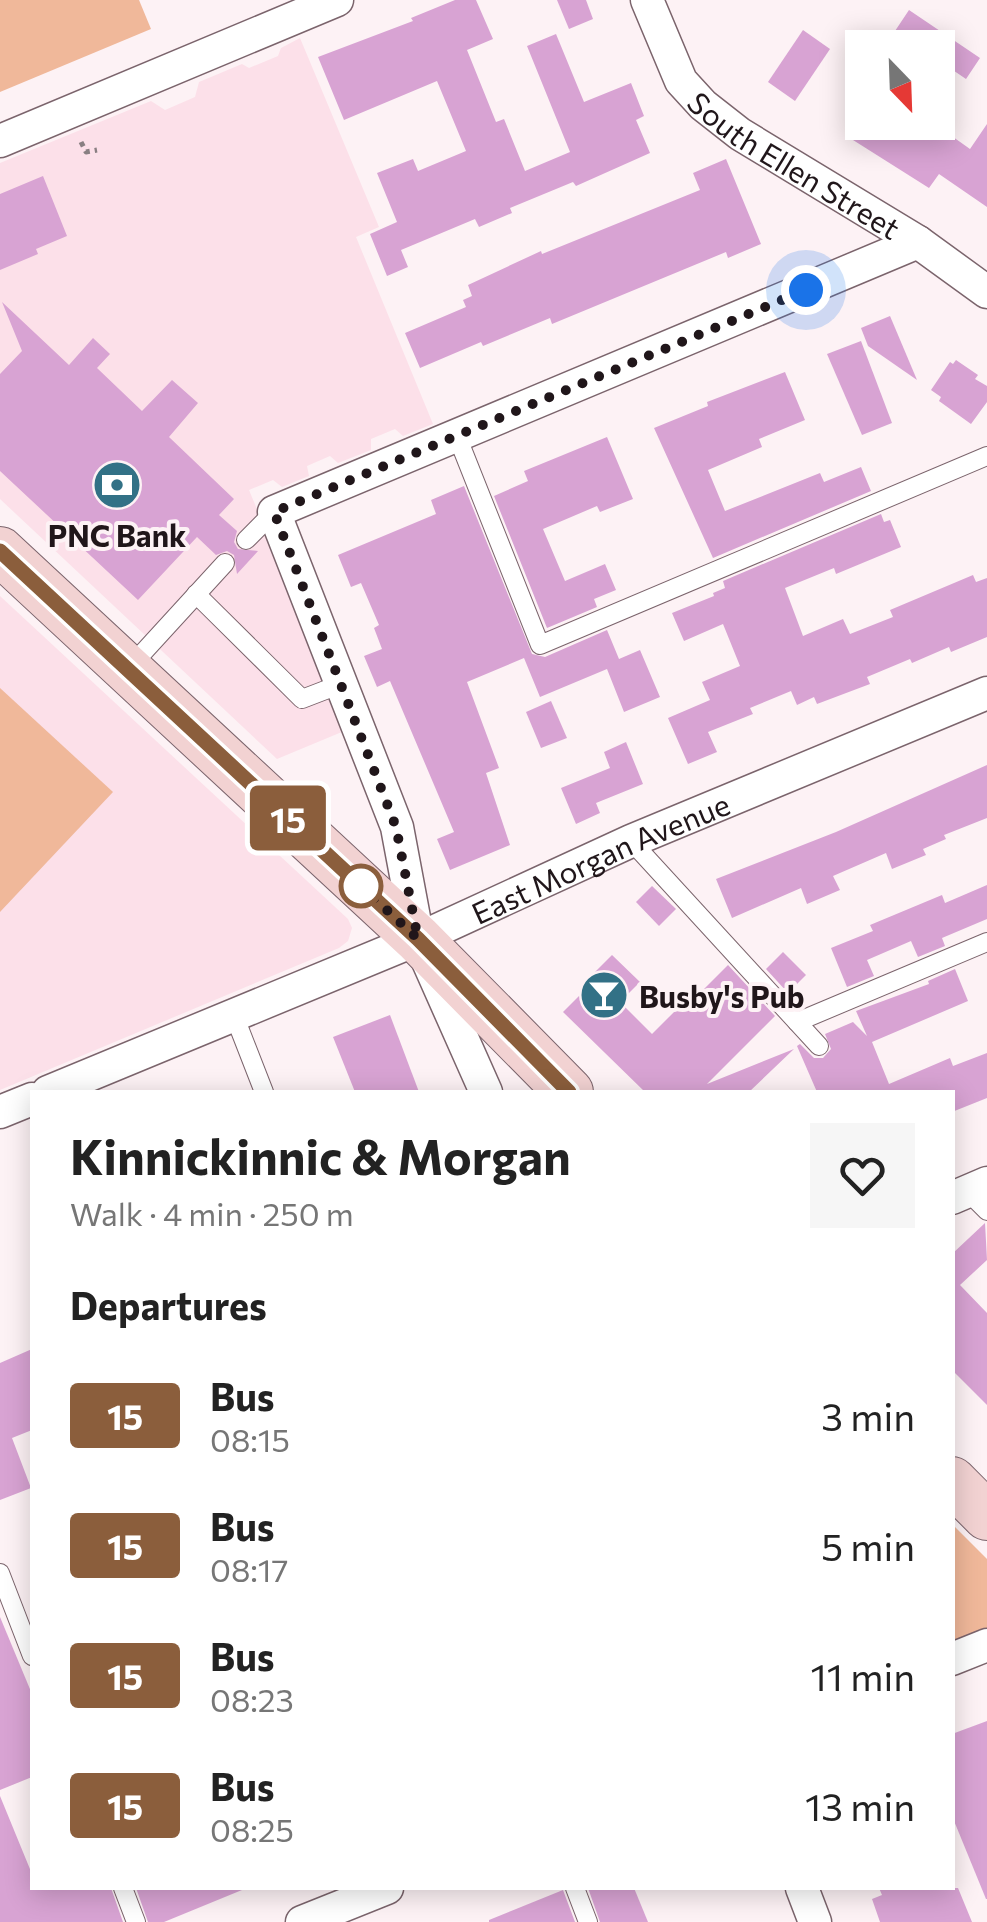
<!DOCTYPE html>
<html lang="en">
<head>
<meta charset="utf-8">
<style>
  :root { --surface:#fff; --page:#f6f6f6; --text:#222; --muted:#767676 }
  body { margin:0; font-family:Commissioner,sans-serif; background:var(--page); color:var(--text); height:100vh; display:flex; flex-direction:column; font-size:38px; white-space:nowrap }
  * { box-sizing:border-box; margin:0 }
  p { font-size:32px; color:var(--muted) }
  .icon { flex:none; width:55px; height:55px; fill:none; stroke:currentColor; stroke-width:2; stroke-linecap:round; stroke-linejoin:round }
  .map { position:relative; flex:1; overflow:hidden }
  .drawer { position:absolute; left:30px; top:1090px; width:925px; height:800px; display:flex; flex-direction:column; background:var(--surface); border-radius:0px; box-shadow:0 5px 25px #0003 }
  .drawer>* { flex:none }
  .badge { padding:0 20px; border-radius:8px; font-size:35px; line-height:65px }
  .needle { width:65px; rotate:157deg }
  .controls { position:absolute; left:845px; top:30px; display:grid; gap:20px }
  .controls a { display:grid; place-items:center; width:110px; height:110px; border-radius:0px; background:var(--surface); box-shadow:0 5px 25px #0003; font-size:50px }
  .you { position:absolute; width:50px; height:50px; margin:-25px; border:8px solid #fff; border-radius:50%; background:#1a73e8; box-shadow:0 0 0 15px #1a73e833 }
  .map>.badge { position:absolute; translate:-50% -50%; box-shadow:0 0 0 5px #fff }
  h2 { padding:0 40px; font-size:38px; line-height:90px }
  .round { display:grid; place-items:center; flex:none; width:105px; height:105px; border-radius:0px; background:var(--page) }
  .overview { display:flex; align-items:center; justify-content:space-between; height:170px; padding:0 40px }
  h1 { font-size:48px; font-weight:700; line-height:75px }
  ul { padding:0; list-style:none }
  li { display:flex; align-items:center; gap:30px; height:130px; padding:0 40px }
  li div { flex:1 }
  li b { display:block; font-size:38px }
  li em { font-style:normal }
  li .badge { min-width:110px; font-weight:700; text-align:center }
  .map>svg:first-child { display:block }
</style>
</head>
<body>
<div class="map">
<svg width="987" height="1922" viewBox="0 0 987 1922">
  <rect width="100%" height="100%" fill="#fdf2f5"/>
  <g fill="#fce0e9">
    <path d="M300,38L379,227L356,237L433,424L403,436L395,429L371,439V450L338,463L330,456L307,466L309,476L282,487L273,480L249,490L349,729L277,759L0,499V163L151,101L165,110L195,97L199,82L242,64L249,68L278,56L281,48Z"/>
    <path d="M0,596L348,919L352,928L348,941L339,948L0,1090Z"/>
  </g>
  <g fill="#f0b89a">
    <path d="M0,0H139L151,29L0,92Z"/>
    <path d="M0,688L113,792L0,912Z"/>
    <path d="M952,1524L987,1559V1629L953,1643Z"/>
  </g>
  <g fill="#d8a3d3">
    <path d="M455,0H476L493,39L467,50L496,122L504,119L525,171L570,152L527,46L556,34L584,102L631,83L644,116L636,120L650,153L576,186L573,182L510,208L512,213L479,227L475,219L401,250L408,267L387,276L370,234L397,222L377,173L413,159L418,171L466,151L437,81L344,120L318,57L413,21L411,18Z"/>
    <path d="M557,0H586L593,19L569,29Z"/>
    <path d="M909,10L980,58L966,79L938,60V48H919L895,31Z"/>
    <path d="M803,30L830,49L795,101L768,82Z"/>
    <path d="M864,122H932L970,149L987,124V207L939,174L929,188L853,140Z"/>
    <path d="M726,159L761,244L728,258L726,252L552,324L550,318L483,346L481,342L420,368L405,333L466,307L463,300L472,296L468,285L541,251L542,254L700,190L693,173Z"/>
    <path d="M43,176L67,236L36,249L38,254L0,270V194Z"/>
    <path d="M2,302L69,365L93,338L110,354L97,368L142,411L172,380L198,403L169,437L234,499L219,515L237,531L234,542L238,549L258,551L237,574L234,555L227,551L216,555L197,537L138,600L0,471V374L22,351Z"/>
    <path d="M890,316L917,380L868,346L861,328Z"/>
    <path d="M861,341L892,423L862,435L827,354Z"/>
    <path d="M956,360L978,375L975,379L987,386V402L971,424L939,401L941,397L931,390L950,362L953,364Z"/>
    <path d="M785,372L805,420L759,439L762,447L708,470L725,511L820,473L824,482L861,467L871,491L713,558L654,428L708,406L707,402Z"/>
    <path d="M607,437L633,499L600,512L597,506L543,529L565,581L605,564L616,590L594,599L597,607L547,628L494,496L528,481L524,471Z"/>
    <path d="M464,486L532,654L545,657L607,630L619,659L640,650L660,697L624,712L607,669L540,697L524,658L467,682L499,768L486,773L510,845L450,870L437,839L454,832L390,681L377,687L364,656L382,649L374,628L379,625L361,583L351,587L338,555L436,514L431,500Z"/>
    <path d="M881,514L884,522L890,520L901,547L836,574L834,568L785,588L803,636L843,619L850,634L893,617L890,610L973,575L976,582L987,578V637L951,652L949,647L912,663L910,659L867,677L870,684L817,704L814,697L797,705L791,691L750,708L753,714L708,732L717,752L688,764L668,718L710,700L702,682L740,666L723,624L684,641L672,613L714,596L713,593L725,588L723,581Z"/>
    <path d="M551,701L567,738L541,748L526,712Z"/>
    <path d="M626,742L643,784L596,803L600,813L576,824L561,788L610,768L604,752Z"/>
    <path d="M987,765V818L944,835L946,839L923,849L926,855L892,869L886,853L833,876L840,890L807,904L801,888L732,918L716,879L836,832Z"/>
    <path d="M987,885V919L942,938L945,946L918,957L911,941L867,960L874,976L847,987L831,948L873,931L870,925L942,895L945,903Z"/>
    <path d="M652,886L676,909L659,926L636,902Z"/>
    <path d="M783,952L806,975L788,993L766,969Z"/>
    <path d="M612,955L640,982L620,1002L652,1034L682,1004L686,1007L728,965L775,1016L707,1084L794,1049L749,1092H645L563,1012L587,988L583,984Z"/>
    <path d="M955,969L968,1001L872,1042L889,1084L950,1058L953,1066L987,1053V1098L952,1112V1092H817L797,1046L800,1044L814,1058H823L831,1049L825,1034L853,1022L867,1036L856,1011L929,984L928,981Z"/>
    <path d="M390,1015L419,1092H355L333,1037Z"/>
    <path d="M985,1223L987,1260L960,1285L987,1313V1405L952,1370V1254Z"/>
    <path d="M32,1349V1430L12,1438L31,1488L0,1500V1363Z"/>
    <path d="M0,1617L32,1694V1777L0,1790Z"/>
    <path d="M987,1721V1899H986L952,1816V1734Z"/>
    <path d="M0,1796L32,1874V1888H111L123,1922H0Z"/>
    <path d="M136,1888H242V1890L164,1922H148Z"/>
    <path d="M588,1888H634L648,1922H600Z"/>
    <path d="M879,1888H958L972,1922H880L872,1899L882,1895Z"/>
    <path d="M563,1890L575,1922H489V1920Z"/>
  </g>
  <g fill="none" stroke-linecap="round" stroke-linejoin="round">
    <g stroke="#7b646c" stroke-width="20">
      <g id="lane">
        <path d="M457,436L540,645L987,456"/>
        <path d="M246,540L274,512"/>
        <path d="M196,594L302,699L341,684"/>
        <path d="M128,669L225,563"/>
        <path d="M631,841L819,1046"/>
        <path d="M234,1015L264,1092"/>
        <path d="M797,1022L987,942"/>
        <path d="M968,1192L987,1211"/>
        <path d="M0,1573L32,1656"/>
        <path d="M123,1888L136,1922"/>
        <path d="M575,1888L588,1922"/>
      </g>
    </g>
    <g stroke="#7b646c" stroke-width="35">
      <g id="street">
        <path id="s1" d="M647,0L681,81L703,105L740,134L918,242L987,292"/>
        <path d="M0,141L337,0"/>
        <path id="s2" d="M48,1092L418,939L631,841L987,693"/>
        <path d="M486,1092L418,939L397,827L274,512L918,242"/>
        <path d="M0,1112L32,1099"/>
        <path d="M952,1198L987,1183"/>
        <path d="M952,1659L987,1645"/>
        <path d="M802,1888L815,1922"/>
        <path d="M302,1922L387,1888"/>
      </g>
    </g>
    <g stroke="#7b646c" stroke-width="50">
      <g id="secondary">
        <path d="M0,551L418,939L569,1092"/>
        <path d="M952,1481L987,1516"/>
      </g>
    </g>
    <path stroke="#897f82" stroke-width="5" stroke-dasharray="5 5" stroke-linecap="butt" d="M81,142L86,152L97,150"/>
    <use href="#lane" stroke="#fff" stroke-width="18"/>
    <use href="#street" stroke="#fff" stroke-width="32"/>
    <use href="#secondary" stroke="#f2d2d2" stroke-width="48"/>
  </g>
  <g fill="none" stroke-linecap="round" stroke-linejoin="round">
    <g stroke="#fff" stroke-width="22">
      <path id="line" d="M0,551L418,939L569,1092"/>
    </g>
    <use href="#line" stroke="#8b5e3c" stroke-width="15"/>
    <path stroke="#20161a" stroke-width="10" stroke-dasharray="0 18" d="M361,886L418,939L396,827L274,512L806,290"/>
  </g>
  <defs>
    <g id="bank-disc" transform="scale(2.5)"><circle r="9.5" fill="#327186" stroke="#fdf2f5"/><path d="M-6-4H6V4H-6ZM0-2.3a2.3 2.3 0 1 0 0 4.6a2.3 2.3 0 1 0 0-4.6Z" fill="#fff"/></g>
    <g id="bar-disc" transform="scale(2.5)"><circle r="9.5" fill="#327186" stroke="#fdf2f5"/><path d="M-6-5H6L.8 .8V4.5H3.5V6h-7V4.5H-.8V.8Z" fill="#fff"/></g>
  </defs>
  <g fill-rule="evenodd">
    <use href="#bank-disc" x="117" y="485"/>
    <use href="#bar-disc" x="604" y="995"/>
  </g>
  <circle fill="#fff" stroke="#8b5e3c" stroke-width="5" cx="361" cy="886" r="20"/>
  <g text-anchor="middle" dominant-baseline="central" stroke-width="8" stroke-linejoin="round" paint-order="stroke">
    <g font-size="30" fill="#20161a" stroke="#fdf2f5">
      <text stroke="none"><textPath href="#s1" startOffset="230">South Ellen Street</textPath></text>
      <text stroke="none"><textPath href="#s2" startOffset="600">East Morgan Avenue</textPath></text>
    </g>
    <g font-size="30" font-weight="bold" fill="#20161a" stroke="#fdf2f5">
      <text x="117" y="534">PNC Bank</text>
      <text x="639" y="995" text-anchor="start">Busby's Pub</text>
    </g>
  </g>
</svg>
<div class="controls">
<a><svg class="needle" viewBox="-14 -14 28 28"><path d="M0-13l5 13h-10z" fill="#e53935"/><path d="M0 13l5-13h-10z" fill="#767676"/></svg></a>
</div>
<div class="you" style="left:806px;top:290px"></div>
<b class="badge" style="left:288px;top:818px;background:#8b5e3c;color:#fff">15</b>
<section class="drawer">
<div class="overview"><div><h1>Kinnickinnic &amp; Morgan</h1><p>Walk · 4 min · 250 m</p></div><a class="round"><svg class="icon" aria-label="heart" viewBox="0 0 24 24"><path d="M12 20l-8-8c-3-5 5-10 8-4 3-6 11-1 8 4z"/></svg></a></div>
<h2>Departures</h2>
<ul>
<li><span class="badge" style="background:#8b5e3c;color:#fff">15</span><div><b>Bus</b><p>08:15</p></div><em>3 min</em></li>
<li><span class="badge" style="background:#8b5e3c;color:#fff">15</span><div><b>Bus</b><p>08:17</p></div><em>5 min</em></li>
<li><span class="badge" style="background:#8b5e3c;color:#fff">15</span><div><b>Bus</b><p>08:23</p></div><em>11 min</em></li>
<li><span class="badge" style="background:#8b5e3c;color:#fff">15</span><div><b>Bus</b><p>08:25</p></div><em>13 min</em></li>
</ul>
</section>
</div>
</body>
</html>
